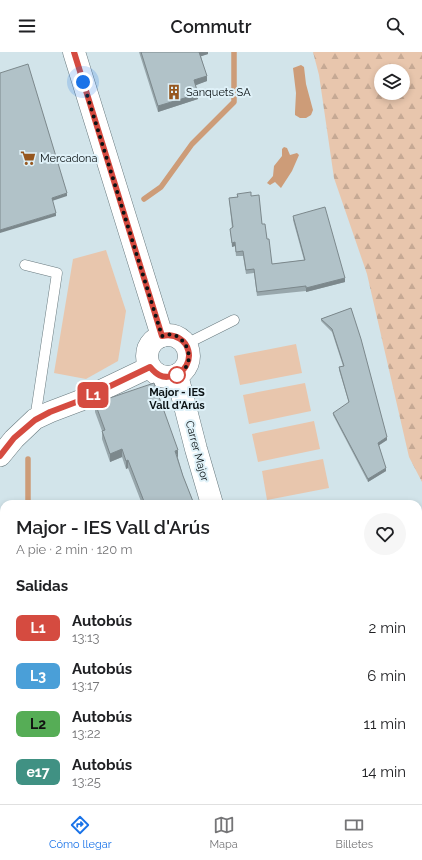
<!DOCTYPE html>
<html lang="es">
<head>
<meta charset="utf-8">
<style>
  :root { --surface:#fff; --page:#f6f6f6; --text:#202124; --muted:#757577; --line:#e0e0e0; --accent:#1a73e8 }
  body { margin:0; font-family:Raleway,sans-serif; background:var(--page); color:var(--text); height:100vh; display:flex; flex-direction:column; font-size:15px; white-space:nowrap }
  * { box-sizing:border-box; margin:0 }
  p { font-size:13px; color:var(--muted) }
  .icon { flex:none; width:22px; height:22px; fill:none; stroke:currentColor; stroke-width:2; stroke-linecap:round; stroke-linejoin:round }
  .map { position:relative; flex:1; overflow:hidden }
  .panel { position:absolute; left:0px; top:448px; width:422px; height:304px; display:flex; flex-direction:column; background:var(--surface); border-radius:12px 12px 0 0; box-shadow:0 2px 6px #0003 }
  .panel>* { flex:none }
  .badge { padding:0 8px; border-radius:6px; font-size:14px; line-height:26px }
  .controls { position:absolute; left:374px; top:12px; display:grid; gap:8px }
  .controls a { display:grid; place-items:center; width:36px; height:36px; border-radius:50%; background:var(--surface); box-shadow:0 2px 6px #0003; font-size:20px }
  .you { position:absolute; width:20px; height:20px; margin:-10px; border:3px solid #fff; border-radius:50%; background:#1a73e8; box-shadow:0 0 0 6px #1a73e833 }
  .map>.badge { position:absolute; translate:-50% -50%; box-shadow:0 0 0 2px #fff }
  h2 { padding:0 16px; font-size:15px; line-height:36px }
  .round { display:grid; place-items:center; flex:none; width:42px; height:42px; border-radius:21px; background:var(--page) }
  .overview { display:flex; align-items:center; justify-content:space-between; height:68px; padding:0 16px }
  h1 { font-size:19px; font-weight:600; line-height:30px }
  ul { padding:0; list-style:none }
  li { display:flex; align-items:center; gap:12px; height:48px; padding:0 16px }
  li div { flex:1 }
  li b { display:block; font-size:15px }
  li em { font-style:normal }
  li .badge { min-width:44px; font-weight:700; text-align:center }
  header { display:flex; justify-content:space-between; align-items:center; height:52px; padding:0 16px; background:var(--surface); font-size:18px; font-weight:600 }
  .menu { display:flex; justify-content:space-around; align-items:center; height:56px; border-top:1px solid var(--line); background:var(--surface); font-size:11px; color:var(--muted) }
  .menu a { display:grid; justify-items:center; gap:2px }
  .menu .current { color:var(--accent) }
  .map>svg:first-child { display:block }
</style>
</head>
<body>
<header><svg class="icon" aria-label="menu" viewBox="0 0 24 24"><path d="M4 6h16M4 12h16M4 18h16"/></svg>Commutr<svg class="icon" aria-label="search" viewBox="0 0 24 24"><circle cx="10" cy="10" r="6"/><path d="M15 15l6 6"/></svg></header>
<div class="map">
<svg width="422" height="752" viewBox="0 0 422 752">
  <defs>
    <pattern id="forest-firs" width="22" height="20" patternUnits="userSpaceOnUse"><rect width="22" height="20" fill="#e8c6ad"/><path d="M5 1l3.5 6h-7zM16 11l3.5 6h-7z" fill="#c6a994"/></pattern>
  </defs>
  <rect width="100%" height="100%" fill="#d2e4ea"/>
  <path fill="url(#forest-firs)" fill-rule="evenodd" d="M313,0H422V430L409,405L367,222L334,126L319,23ZM381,19H403V41H381Z"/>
  <g fill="#e8c6ad">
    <path d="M106,198L126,259L118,309L86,327L54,321L73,207Z"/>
    <path d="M296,292L302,321L240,333L234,304Z"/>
    <path d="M305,331L311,359L249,372L243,343Z"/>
    <path d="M314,369L320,397L258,410L252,382Z"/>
    <path d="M323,407L329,436L267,448L262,419Z"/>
  </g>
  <g fill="#cd9c78">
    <path d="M301,13L304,15L306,32L313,58L311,63L306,66H300L295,63V60L296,41L293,16Z"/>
    <path d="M284,95L287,96L290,103L297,101L299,103L292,119L281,136L275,130L270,133L267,131L273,124L274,114L282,104V97Z"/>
  </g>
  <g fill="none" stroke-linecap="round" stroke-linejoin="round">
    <g stroke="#cd9c78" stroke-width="5.5">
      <path d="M144,147L161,135L192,92L234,50V0"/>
      <path d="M28,407V452"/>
    </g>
    <g stroke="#697a7f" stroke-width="11">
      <g id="lane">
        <path d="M25,213L57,221L35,367"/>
        <path d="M186,292L234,268"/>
      </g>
    </g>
    <g stroke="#697a7f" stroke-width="22">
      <g id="street">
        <path d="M0,404L14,387L35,367L50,360L79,349L150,315"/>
        <path d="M0,470L4,480"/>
        <path d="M0,702L4,703"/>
        <path d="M30,748L36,752"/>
        <path d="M0,750L5,748"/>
        <path d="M74,752L76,748"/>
      </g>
    </g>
    <g stroke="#697a7f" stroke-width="23">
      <g id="secondary">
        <path d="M74,0L162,284"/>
        <circle cx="168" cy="304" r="21"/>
        <path d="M177,323L196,397L212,452"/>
        <path d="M418,741L422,744"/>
        <path d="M260,752L265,748"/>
      </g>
    </g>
    <use href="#lane" stroke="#fff" stroke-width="10"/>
    <use href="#street" stroke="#fff" stroke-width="21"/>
    <use href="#secondary" stroke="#fff" stroke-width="22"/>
  </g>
  <g fill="#98a7ac">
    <path d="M139,0H208V2L201,4L207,29L195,33L198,47L158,60Z"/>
    <path d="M237,142L251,144L262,172L267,187L272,212L304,208L293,168V164L345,230L306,240V239L257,244L254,221L246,222L243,204H236L235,194L232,195L230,177L232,176L229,146L237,145Z"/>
    <path d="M351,256L387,388L379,393L386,419L368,430L333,363V361L349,351L339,318V315L343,314L332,280L321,269V267Z"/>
    <path d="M95,351L178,406L183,424L194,452H142L128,416L126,417L122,405L110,410L102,387V379L95,360Z"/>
    <path d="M0,639L3,661V664H0Z"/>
  </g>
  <g fill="#7c888c">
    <path d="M199,0H208V2L199,5Z"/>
    <path d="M207,24V29L194,34V28Z"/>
    <path d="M198,42V47L158,60V54Z"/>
    <path d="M67,141V144L52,149V146Z"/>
    <path d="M56,161V164L0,181V178Z"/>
    <path d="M235,190V194L232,195V191Z"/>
    <path d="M345,226V230L306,240V236Z"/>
    <path d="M387,385V388L378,394V391Z"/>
    <path d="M122,397V405L110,410V402Z"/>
    <path d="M178,398V407L175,399Z"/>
    <path d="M128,408V416L126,417V409Z"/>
    <path d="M386,416V419L368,430V427Z"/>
    <path d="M422,599V602L418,603V600Z"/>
    <path d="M422,640V643L418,646V643Z"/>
    <path d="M397,748H399V752H393Z"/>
  </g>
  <g fill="#b1c2c8" stroke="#7c888c">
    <path d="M141,0H199L207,24L194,28L198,42L158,54Z"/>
    <path d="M28,12L67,141L52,146L56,161L0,178V21Z"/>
    <path d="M251,140V144L259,143L262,172H265L267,187H269L272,212L305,208L293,164L325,155L345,226L306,236V234L257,240L254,217L246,218L243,199L236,200L235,190L232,191L230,177L233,175L229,146L238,145L237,142Z"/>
    <path d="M351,256L361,287L387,385L378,391L386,416L368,427L333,361L349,350L339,315L344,314L332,277L321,267Z"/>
    <path d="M154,331L178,398L175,399L183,424L194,452H145L128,408L126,409L122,397L110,402L102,379L105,378L95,351Z"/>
    <path d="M418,563L422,574V599L418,600Z"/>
    <path d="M422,632V640L418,643V633Z"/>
    <path d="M0,639L3,661H0Z"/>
    <path d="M335,748H397L393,752H331Z"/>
  </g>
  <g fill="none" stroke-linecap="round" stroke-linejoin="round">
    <g stroke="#fff" stroke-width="9">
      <path id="line" d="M0,404L14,386L35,368L50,360L79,349L150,315C156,322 162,327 172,324C200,316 191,278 162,284L74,0"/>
    </g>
    <use href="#line" stroke="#d54b40" stroke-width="6"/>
    <path stroke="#0b1214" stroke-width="4" stroke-dasharray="0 7.2" d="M83,30L162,284C166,283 170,282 174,283C186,287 193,304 186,315C184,318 181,321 177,323"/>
  </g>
  <defs>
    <g id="building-bare" transform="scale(1.2)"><path d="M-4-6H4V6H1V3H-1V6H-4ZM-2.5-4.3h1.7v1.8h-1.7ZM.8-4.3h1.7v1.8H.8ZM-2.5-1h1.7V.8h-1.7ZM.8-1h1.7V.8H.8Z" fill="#96571f" stroke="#dff1f8" stroke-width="2.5" paint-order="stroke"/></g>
    <g id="supermarket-bare" transform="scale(1.2)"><path d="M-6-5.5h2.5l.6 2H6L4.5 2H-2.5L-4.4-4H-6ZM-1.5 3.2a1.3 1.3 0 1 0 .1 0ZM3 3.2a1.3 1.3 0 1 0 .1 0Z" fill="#96571f" stroke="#dff1f8" stroke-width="2.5" paint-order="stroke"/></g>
  </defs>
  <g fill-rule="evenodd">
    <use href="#building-bare" x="174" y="40"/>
    <use href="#supermarket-bare" x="28" y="106"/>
  </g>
  <circle fill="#fff" stroke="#d54b40" stroke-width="2" cx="177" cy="323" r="8"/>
  <g text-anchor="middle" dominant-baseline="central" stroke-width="4" stroke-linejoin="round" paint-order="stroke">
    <g font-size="11" fill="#0b1214" stroke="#dff1f8" text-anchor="start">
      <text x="186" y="40">Sanquets SA</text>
      <text x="40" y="106">Mercadona</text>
    </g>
    <g font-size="11" font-weight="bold" fill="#0b1214" stroke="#dff1f8">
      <text x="177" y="340">Major - IES<tspan x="177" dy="13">Vall d'Arús</tspan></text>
    </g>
    <g font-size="11" fill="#0b1214" stroke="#dff1f8">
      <text transform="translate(197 399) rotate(75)">Carrer Major</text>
    </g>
  </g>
</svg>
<div class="controls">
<a><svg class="icon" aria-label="layers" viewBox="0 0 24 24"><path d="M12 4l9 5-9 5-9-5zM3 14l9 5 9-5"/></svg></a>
</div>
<div class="you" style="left:83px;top:30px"></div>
<b class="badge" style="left:93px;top:343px;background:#d54b40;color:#fff">L1</b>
<section class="panel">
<div class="overview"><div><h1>Major - IES Vall d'Arús</h1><p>A pie · 2 min · 120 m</p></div><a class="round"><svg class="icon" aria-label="heart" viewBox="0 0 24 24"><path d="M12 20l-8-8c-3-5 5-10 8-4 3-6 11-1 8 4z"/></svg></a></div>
<h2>Salidas</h2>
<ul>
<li><span class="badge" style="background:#d54b40;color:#fff">L1</span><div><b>Autobús</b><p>13:13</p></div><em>2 min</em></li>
<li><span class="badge" style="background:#4a9fd8;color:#fff">L3</span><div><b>Autobús</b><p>13:17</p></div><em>6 min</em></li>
<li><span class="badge" style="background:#56ad56;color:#111">L2</span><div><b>Autobús</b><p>13:22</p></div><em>11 min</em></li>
<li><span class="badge" style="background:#409183;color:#fff">e17</span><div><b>Autobús</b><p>13:25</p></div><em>14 min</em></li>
</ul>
</section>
</div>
<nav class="menu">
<a class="current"><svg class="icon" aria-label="directions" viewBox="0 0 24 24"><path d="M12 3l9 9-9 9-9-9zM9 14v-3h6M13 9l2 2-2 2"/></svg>Cómo llegar</a>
<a><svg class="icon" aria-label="map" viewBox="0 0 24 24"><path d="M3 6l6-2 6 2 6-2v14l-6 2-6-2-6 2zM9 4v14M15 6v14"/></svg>Mapa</a>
<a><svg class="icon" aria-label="tickets" viewBox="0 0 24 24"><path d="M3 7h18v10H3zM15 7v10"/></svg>Billetes</a>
</nav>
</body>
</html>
